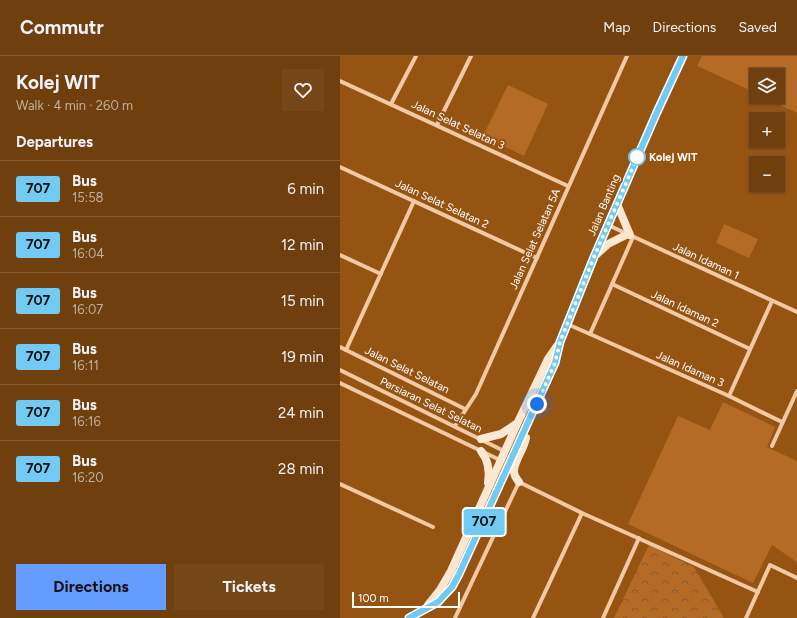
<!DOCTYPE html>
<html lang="en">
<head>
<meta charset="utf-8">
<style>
  :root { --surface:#703f0e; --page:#754617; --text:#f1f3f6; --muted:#c0af9e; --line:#82582e; --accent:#659cff }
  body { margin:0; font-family:Figtree,sans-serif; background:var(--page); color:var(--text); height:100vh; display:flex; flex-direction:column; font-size:15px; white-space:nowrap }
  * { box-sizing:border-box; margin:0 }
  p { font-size:13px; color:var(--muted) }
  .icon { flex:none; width:22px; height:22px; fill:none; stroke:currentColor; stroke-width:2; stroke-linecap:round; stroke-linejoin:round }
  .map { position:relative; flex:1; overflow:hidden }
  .panel { display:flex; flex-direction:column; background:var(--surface); width:340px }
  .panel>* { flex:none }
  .badge { padding:0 8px; border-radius:3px; font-size:14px; line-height:26px }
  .fabs { position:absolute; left:409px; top:12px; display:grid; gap:8px }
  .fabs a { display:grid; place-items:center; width:36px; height:36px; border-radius:0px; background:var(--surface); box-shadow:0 1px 3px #0004,0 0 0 1px var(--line); font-size:20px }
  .scale { position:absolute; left:12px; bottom:10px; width:108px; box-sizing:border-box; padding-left:4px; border:2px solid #fff; border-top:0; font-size:11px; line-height:14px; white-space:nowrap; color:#fff; -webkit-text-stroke:3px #965413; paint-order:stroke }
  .you { position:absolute; width:20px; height:20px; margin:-10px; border:3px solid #fff; border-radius:50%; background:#1a73e8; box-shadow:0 0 0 6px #1a73e833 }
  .map>.badge { position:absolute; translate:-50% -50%; box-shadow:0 0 0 2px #fff }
  h2 { padding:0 16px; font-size:15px; line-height:36px }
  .round { display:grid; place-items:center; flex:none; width:42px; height:42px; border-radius:0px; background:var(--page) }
  .overview { display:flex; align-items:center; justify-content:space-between; height:68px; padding:0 16px }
  h1 { font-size:19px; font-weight:700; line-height:30px }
  .button { display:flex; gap:8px; margin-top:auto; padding:8px 16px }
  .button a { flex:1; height:46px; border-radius:0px; background:var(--accent); color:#111; font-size:16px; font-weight:700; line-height:46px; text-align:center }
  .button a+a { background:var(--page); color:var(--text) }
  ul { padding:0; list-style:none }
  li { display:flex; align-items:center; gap:12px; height:56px; padding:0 16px; border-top:1px solid var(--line) }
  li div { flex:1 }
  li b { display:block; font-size:15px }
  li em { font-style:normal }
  li .badge { min-width:44px; font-weight:700; text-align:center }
  header { display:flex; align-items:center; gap:24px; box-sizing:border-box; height:56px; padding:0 20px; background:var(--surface); border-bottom:1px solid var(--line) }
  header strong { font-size:19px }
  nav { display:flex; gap:22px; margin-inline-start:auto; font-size:14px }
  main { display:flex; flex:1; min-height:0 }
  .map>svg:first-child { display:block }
</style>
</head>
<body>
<header>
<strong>Commutr</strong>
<nav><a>Map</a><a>Directions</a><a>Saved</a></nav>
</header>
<main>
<section class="panel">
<div class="overview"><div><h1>Kolej WIT</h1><p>Walk · 4 min · 260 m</p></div><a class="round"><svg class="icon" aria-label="heart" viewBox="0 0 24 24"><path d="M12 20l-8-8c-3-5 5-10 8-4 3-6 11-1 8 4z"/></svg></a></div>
<h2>Departures</h2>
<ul>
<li><span class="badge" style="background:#71caf2;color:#111">707</span><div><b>Bus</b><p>15:58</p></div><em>6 min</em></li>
<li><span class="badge" style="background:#71caf2;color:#111">707</span><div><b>Bus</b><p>16:04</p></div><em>12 min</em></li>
<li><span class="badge" style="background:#71caf2;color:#111">707</span><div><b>Bus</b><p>16:07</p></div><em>15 min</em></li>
<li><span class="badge" style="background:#71caf2;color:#111">707</span><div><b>Bus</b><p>16:11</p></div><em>19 min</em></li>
<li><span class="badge" style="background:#71caf2;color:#111">707</span><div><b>Bus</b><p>16:16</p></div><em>24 min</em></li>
<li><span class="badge" style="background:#71caf2;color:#111">707</span><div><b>Bus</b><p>16:20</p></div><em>28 min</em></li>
</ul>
<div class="button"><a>Directions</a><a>Tickets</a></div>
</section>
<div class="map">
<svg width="457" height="562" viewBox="0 0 457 562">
  <defs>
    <pattern id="forest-crowns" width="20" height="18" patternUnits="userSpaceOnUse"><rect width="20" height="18" fill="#b56a25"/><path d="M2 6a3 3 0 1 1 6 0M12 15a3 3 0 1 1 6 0" fill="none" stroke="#865c37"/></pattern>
  </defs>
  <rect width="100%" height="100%" fill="#965413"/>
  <g fill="#b56a25">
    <path d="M362,0H457V57L423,41H438V19H416V37L357,10Z"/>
    <path d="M168,29L208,48L184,100L143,80Z"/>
    <path d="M384,168L418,183L409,202L376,187Z"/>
    <path d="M383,346L435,371L427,391L457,405V506L432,489L413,527L288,468L338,360L370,374Z"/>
  </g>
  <path fill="url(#forest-crowns)" d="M309,489L354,511L384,562H274Z"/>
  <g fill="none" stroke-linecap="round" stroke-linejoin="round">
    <g stroke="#f3c9a3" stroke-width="4">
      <path d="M0,25L228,130"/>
      <path d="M51,48L76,0"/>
      <path d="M97,69L131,0"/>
      <path d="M0,111L197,202"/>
      <path d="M268,169L457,256"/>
      <path d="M293,181L250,278L389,340L442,366"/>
      <path d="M0,199L41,218"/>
      <path d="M272,228L410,293"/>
      <path d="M227,268L250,278"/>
      <path d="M0,291L125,353"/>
      <path d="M6,294L74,145"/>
      <path d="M0,314L166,396"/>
      <path d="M0,327L162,405"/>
      <path d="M389,340L432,245"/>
      <path d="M115,370L136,338L287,0"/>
      <path d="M432,390L457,335"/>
      <path d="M0,428L93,471"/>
      <path d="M115,562L179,426L242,457L418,536"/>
      <path d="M193,562L242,457"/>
      <path d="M263,562L299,482"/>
      <path d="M406,562L430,509L457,522"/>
    </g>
    <g stroke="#fce7d2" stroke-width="8">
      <path d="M277,148L290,179"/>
      <path d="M257,198L268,188L288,178"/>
      <path d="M141,383L161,378L176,368"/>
      <path d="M141,395C149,405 150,415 148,427"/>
      <path d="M179,426C176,422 173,418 174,414C175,404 184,393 186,382"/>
      <path d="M88,549L100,534L111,515L178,366L208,303L217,290"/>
      <path d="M69,562L98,546L112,531L119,518L215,307L220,286L254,201L317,56L343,0"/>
    </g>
  </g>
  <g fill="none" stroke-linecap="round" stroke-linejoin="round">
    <g stroke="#fff" stroke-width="9">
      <path id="line" d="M69,562L98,546L112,531L119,518L215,307L220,286L254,201L317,56L343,0"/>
    </g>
    <use href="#line" stroke="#71caf2" stroke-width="6"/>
    <path stroke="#fff" stroke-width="4" stroke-dasharray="0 7.2" d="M197,348L215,307L220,286L254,201L300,95L297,101"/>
  </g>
  <circle fill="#fff" stroke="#71caf2" stroke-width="2" cx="297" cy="101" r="8"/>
  <g text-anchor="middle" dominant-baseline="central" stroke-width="4" stroke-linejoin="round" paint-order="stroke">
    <g font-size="11" fill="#fff" stroke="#965413">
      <text transform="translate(118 69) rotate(25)">Jalan Selat Selatan 3</text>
      <text transform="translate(102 148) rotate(25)">Jalan Selat Selatan 2</text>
      <text transform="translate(264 149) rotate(-67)">Jalan Banting</text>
      <text transform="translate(195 183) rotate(-66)">Jalan Selat Selatan 5A</text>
      <text transform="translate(366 205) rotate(25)">Jalan Idaman 1</text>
      <text transform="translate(345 253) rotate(25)">Jalan Idaman 2</text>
      <text transform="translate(350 313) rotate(24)">Jalan Idaman 3</text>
      <text transform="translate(67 314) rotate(26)">Jalan Selat Selatan</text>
      <text transform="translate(91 349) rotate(26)">Persiaran Selat Selatan</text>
    </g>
    <g font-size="11" font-weight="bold" fill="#fff" stroke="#965413" text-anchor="start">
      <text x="309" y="101">Kolej WIT</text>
    </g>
  </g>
</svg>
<div class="fabs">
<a><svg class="icon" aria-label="layers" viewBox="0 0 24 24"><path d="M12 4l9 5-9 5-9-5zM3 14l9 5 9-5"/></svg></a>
<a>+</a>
<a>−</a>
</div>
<div class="scale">100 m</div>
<div class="you" style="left:197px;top:348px"></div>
<b class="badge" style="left:144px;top:466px;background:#71caf2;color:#111">707</b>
</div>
</main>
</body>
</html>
